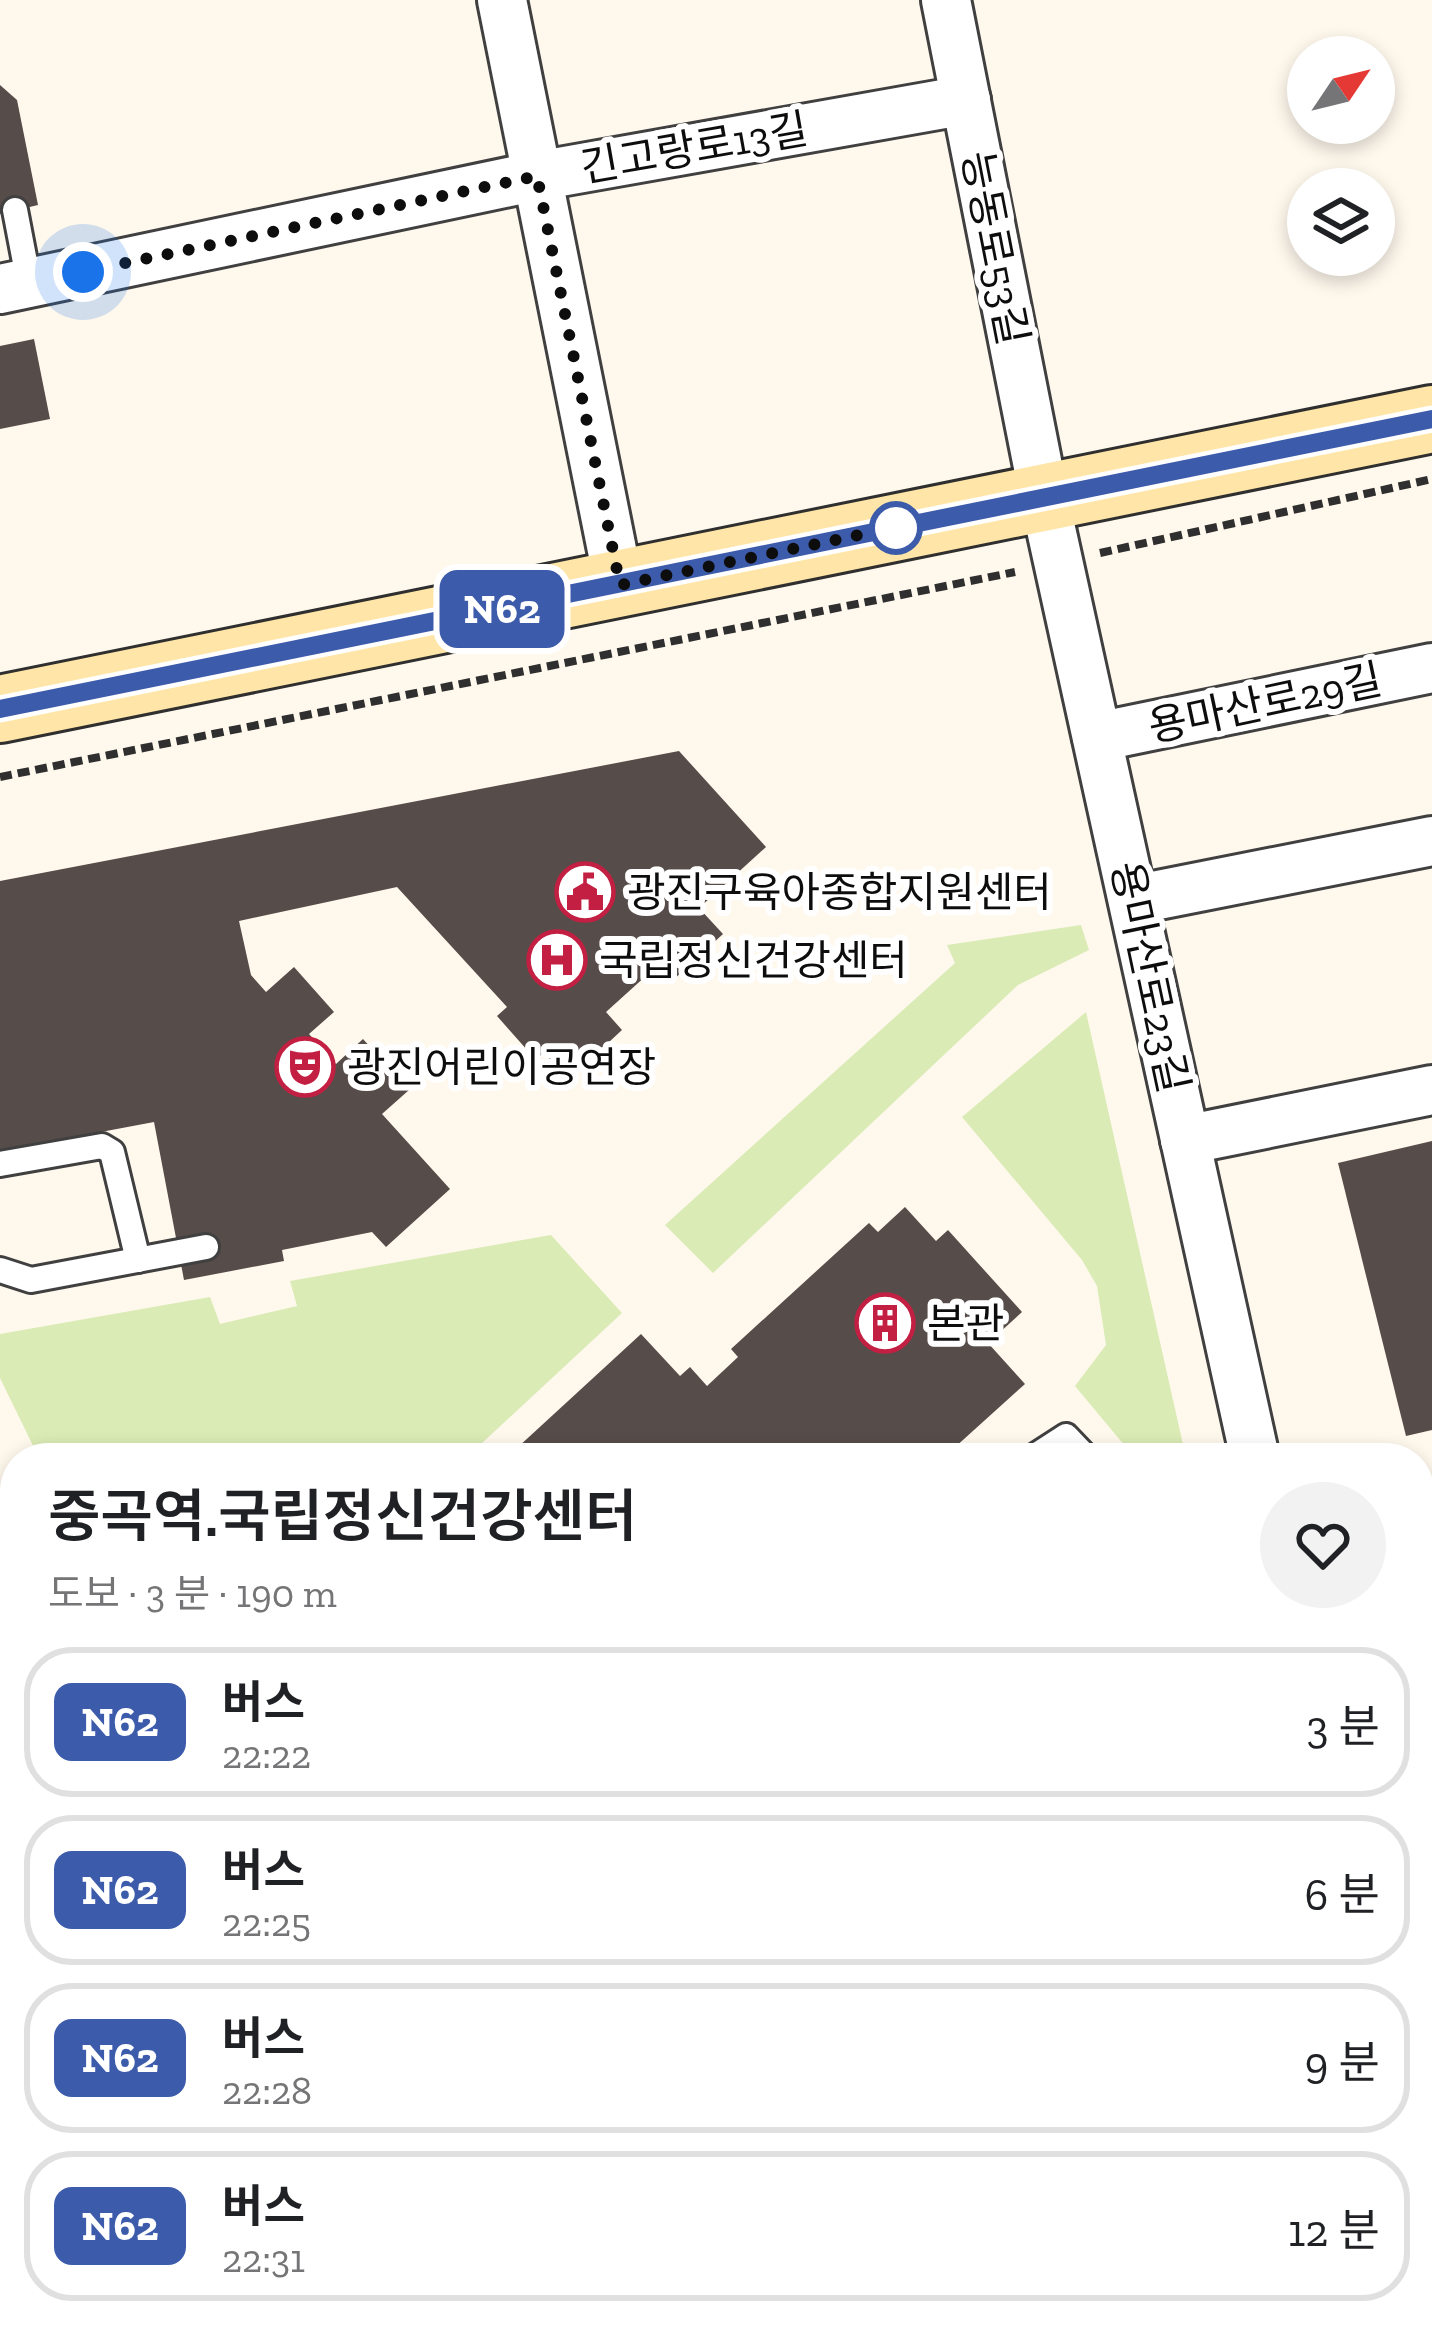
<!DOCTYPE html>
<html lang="ko">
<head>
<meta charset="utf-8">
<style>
  :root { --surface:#fff; --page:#f2f2f2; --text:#202124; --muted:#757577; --line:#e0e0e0 }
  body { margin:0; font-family:"Zilla Slab","Noto Sans KR",serif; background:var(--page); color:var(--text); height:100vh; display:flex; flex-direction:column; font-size:45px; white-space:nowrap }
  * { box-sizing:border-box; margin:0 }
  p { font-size:39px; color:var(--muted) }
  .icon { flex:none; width:66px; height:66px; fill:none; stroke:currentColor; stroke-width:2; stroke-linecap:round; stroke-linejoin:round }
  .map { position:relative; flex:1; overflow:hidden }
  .drawer { position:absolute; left:0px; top:1443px; width:1434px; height:903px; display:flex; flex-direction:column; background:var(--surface); border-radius:48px 48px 0 0; box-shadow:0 6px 18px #0003 }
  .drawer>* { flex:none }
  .badge { padding:0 24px; border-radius:18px; font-size:42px; line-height:78px }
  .needle { width:78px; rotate:55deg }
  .fabs { position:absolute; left:1287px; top:36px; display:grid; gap:24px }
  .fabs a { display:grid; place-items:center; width:108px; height:108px; border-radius:50%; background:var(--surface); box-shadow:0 6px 18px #0003; font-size:60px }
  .you { position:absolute; width:60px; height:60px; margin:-30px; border:9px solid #fff; border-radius:50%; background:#1a73e8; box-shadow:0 0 0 18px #1a73e833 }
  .map>.badge { position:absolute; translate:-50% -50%; box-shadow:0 0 0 6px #fff }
  .round { display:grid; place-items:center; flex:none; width:126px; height:126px; border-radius:63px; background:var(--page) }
  .summary { display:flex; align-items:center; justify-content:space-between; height:204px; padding:0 48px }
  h1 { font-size:57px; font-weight:600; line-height:90px }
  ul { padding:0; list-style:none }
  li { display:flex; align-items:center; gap:36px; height:150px; margin:0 24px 18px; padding:0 24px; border:6px solid var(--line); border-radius:48px }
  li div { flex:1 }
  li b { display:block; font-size:45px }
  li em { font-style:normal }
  li .badge { min-width:132px; font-weight:700; text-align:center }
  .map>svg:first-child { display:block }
</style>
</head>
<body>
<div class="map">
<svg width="1432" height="2345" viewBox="0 0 1432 2345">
  <rect width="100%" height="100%" fill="#fff8ed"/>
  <g fill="#daebb5">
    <path d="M1081,925L1089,950L1018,985L713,1273L665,1225L955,963L947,945Z"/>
    <path d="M1086,1012L1186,1458H1135L1075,1386L1106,1345L1097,1286L1082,1260L962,1117Z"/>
    <path d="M551,1235L622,1313L467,1457L458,1444L440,1458H39L0,1378V1334L210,1297L220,1324L297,1306L290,1281Z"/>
  </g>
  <g fill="#564c49">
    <path d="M0,85L17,100L38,205L0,214Z"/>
    <path d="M34,339L50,419L0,429V346Z"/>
    <path d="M679,751L766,847L699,908L723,934L672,981L658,965L606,1012L622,1030L568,1080L544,1052L536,1060L497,1016L507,1007L397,887L239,921L251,975L266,992L294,967L334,1012L309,1034L336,1064L363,1039L409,1090L382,1114L450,1189L386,1247L372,1232L282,1250L284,1261L184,1280L154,1122L0,1151V881Z"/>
    <path d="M1432,1141V1430L1406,1436L1338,1163Z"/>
    <path d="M905,1207L936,1241L948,1230L1022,1312L988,1343L1025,1384L943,1458H506L641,1334L680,1376L690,1367L707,1386L738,1357L731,1349L869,1223L878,1232Z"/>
    <path d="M1432,1939V2037L1419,2050V1952Z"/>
    <path d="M1419,2094L1432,2107V2194L1428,2190L1422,2197Z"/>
    <path d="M1432,2329V2345H1385L1400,2331Z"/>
  </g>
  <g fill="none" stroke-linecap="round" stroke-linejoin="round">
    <g stroke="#404040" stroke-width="30">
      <g id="service">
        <path d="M15,210L29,283"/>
        <path d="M0,1164L102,1146L112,1152L138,1260"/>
        <path d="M0,1270L31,1280L206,1247"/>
        <path d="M1032,1458L1066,1436L1087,1458"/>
      </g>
    </g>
    <g stroke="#404040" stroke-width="54">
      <g id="minor">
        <path d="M502,0L619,585"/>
        <path d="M946,0L1044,497L1255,1458"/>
        <path d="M0,289L537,176L966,100"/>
        <path d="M1097,737L1432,668"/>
        <path d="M1133,900L1432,841"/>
        <path d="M1185,1140L1432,1090"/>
        <path d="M0,1680L15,1760"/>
        <path d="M0,1967L15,1964"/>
        <path d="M0,2194L15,2191"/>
        <path d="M1419,2298L1432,2312"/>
        <path d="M993,2345L1009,2331"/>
        <path d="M1359,2345L1374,2331"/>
      </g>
    </g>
    <g stroke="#2f2f2f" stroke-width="72">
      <path id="secondary" d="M0,709L1432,419"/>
    </g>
    <g stroke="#1e1e1e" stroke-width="72">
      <g id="primary">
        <path d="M1419,1648L1432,1636"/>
        <path d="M652,2345L667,2331"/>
      </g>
    </g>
    <g stroke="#2f2f2f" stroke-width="8" stroke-dasharray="12 6" stroke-linecap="butt">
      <path d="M1100,553L1432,479"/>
      <path d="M0,777L1015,572"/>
      <path d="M1419,1555L1432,1543"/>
      <path d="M502,2345L519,2331"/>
    </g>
    <use href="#service" stroke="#fff" stroke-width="24"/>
    <use href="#minor" stroke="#fff" stroke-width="48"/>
    <use href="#secondary" stroke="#ffe6a8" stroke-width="66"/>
    <use href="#primary" stroke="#febc5d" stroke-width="66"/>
  </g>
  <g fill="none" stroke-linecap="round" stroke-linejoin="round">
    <g stroke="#fff" stroke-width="27">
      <path id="line" d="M0,709L1432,419"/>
    </g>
    <use href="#line" stroke="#3d5bab" stroke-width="18"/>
    <path stroke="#0d0d0d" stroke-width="12" stroke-dasharray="0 21.6" d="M83,272L537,176L620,585L917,523L896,528"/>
  </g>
  <defs>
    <g id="civic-ring" transform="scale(3)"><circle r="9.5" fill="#fff" stroke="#c31f43" stroke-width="1.5"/><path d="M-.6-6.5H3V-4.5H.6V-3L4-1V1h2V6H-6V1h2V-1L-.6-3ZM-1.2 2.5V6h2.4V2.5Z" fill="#c31f43"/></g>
    <g id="hospital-ring" transform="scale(3)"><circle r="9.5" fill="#fff" stroke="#c31f43" stroke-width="1.5"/><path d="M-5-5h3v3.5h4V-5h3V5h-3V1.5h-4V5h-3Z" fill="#c31f43"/></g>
    <g id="theatre-ring" transform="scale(3)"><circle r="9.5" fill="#fff" stroke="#c31f43" stroke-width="1.5"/><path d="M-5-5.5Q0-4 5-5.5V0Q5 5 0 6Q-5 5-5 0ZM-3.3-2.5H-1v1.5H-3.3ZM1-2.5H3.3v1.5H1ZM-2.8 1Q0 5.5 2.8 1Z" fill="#c31f43"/></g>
    <g id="building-ring" transform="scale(3)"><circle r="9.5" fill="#fff" stroke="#c31f43" stroke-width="1.5"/><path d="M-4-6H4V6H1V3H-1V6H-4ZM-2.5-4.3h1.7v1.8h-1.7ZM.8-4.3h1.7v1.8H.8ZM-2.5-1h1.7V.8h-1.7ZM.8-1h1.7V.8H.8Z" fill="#c31f43"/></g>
  </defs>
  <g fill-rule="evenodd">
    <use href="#civic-ring" x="585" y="892"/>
    <use href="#hospital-ring" x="557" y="960"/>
    <use href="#theatre-ring" x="305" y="1067"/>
    <use href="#building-ring" x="885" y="1323"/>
  </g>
  <circle fill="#fff" stroke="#3d5bab" stroke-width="6" cx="896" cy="528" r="24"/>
  <g text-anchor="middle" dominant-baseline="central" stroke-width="12" stroke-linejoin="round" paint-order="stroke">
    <g font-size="42" fill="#0d0d0d" stroke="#fff">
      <text transform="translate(694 148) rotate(-10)">긴고랑로13길</text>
      <text transform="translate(995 248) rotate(79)">능동로53길</text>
      <text transform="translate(1265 703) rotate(-12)">용마산로29길</text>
      <text transform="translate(1150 977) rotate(78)">용마산로23길</text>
    </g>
    <g font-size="42" fill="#0d0d0d" stroke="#fff" text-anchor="start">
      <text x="627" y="892">광진구육아종합지원센터</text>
      <text x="599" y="960">국립정신건강센터</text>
      <text x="347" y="1067">광진어린이공연장</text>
      <text x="927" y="1323">본관</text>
    </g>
  </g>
</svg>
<div class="fabs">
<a><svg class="needle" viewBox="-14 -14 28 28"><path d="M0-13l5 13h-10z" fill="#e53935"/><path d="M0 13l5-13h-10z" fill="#757577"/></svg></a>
<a><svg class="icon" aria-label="layers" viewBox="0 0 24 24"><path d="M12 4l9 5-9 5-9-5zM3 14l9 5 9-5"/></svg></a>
</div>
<div class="you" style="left:83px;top:272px"></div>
<b class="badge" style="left:502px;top:609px;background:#3d5bab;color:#fff">N62</b>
<section class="drawer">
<div class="summary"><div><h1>중곡역.국립정신건강센터</h1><p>도보 · 3 분 · 190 m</p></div><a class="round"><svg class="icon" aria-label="heart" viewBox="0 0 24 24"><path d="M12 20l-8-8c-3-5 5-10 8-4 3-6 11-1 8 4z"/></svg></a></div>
<ul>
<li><span class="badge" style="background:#3d5bab;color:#fff">N62</span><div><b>버스</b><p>22:22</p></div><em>3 분</em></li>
<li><span class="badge" style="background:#3d5bab;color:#fff">N62</span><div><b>버스</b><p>22:25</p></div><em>6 분</em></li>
<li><span class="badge" style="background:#3d5bab;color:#fff">N62</span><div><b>버스</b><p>22:28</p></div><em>9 분</em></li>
<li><span class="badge" style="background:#3d5bab;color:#fff">N62</span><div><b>버스</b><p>22:31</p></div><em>12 분</em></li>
</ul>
</section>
</div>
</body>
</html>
